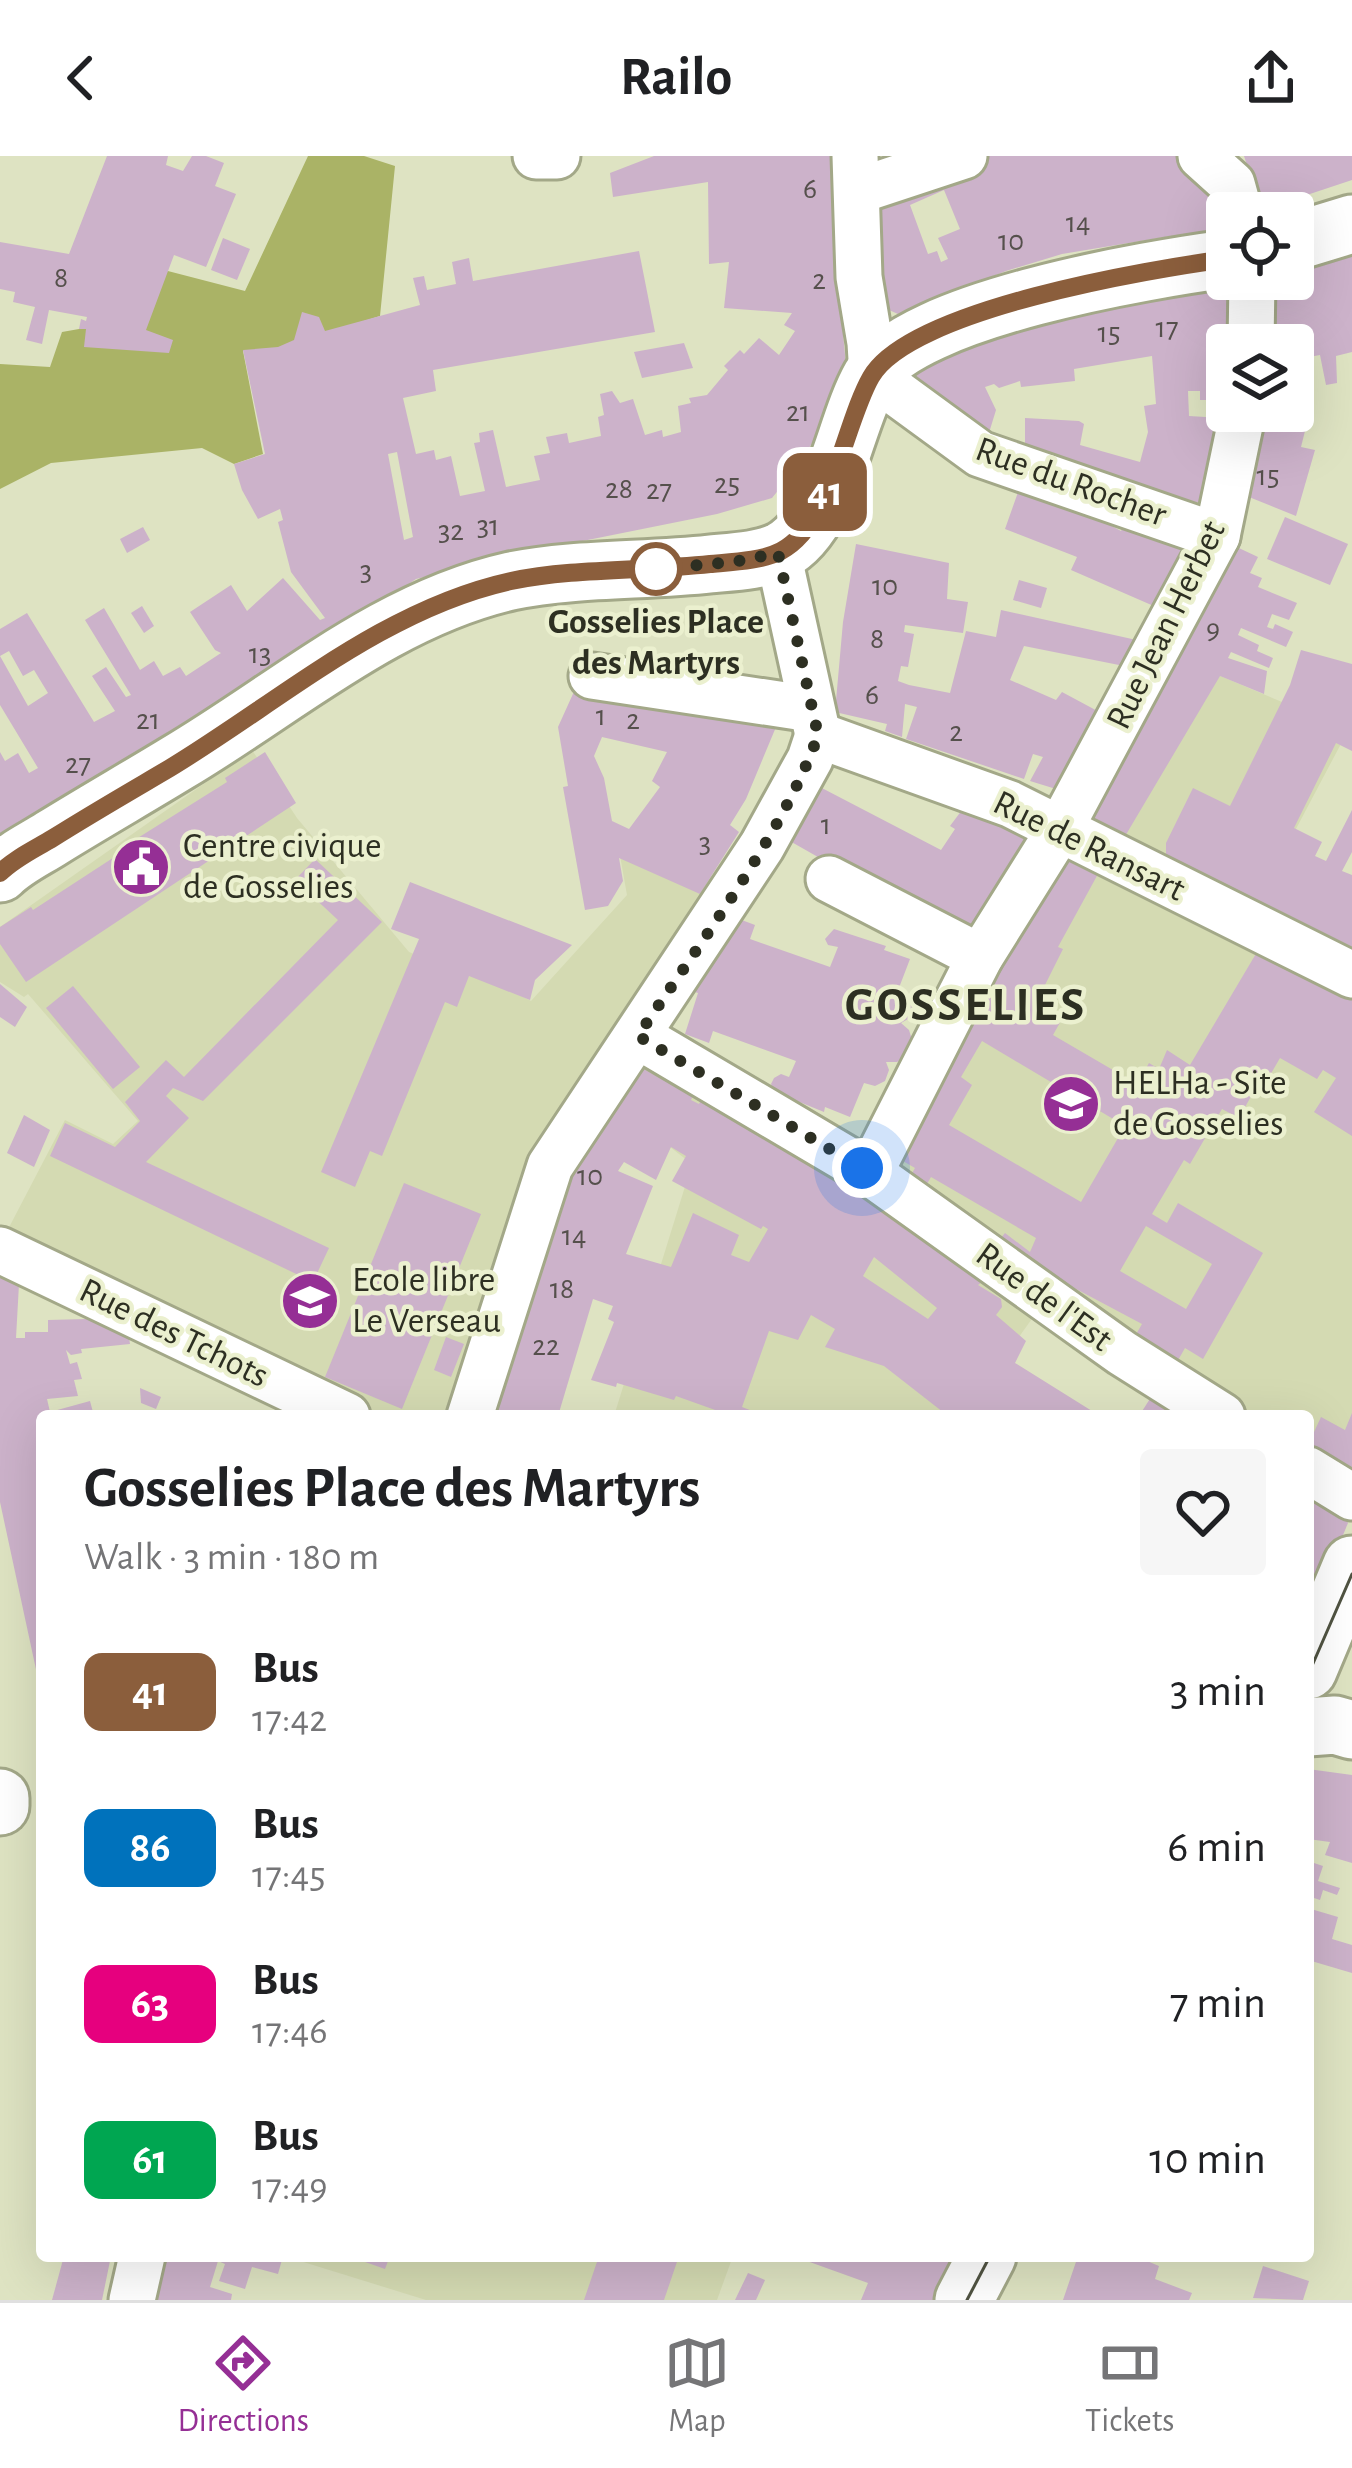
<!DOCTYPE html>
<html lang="en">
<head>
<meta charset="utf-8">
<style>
  :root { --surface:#fff; --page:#f6f6f6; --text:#202124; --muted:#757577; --line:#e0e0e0; --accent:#952f95 }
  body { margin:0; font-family:"Alegreya Sans",sans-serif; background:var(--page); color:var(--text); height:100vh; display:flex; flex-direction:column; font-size:45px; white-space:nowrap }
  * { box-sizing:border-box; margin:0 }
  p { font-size:39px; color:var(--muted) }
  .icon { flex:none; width:66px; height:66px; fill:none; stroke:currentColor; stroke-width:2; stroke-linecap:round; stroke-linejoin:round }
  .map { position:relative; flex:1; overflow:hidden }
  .drawer { position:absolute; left:36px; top:1254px; width:1278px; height:852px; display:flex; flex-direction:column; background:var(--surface); border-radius:12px; box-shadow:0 12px 48px #0002 }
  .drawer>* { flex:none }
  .badge { padding:0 24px; border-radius:18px; font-size:42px; line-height:78px }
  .buttons { position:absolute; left:1206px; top:36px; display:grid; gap:24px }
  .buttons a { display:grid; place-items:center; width:108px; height:108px; border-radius:12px; background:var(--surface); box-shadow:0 12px 48px #0002; font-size:60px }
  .you { position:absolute; width:60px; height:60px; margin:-30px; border:9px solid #fff; border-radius:50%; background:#1a73e8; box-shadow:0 0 0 18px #1a73e833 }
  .map>.badge { position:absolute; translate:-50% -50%; box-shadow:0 0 0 6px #fff }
  .round { display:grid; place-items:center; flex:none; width:126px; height:126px; border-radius:12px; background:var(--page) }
  .head { display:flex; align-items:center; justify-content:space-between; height:204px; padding:0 48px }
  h1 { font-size:57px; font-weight:700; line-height:90px }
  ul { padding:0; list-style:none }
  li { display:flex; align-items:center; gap:36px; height:156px; padding:0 48px }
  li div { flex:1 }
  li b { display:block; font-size:45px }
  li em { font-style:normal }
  li .badge { min-width:132px; font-weight:700; text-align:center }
  header { display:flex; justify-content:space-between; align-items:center; height:156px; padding:0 48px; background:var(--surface); font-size:54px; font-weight:700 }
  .dock { display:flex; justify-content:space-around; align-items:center; height:168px; border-top:3px solid var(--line); background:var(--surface); font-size:33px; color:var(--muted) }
  .dock a { display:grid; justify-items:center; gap:6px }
  .dock .current { color:var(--accent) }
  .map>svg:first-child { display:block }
</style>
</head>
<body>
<header><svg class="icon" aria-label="back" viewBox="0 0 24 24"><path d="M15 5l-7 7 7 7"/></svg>Railo<svg class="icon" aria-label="share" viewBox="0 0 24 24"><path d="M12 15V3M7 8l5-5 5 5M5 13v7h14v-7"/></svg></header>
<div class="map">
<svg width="1352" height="2144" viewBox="0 0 1352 2144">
  <rect width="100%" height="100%" fill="#dee3c2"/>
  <g fill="#d4dab2">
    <path d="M1175,501L1282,546L1352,567L1253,754L1071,670Z"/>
    <path d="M252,594L297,662L409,796L457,816L477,817L531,845L627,739L615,671L712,720L668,808L605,882L551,978L459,1260H354L4,1081L65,964L113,988L138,965L28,838L24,841L0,826V771Z"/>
    <path d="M1050,690L1352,830V1321L1308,1296V1260H1243L878,997Z"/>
    <path d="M642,907L877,1037L1034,1160L962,1260H614L692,1008L618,951Z"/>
    <path d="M284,2100H733L717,2144H426Z"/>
  </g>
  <path fill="#aab366" d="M308,0H364L395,10L380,160L279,192L243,195L263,298L234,308L202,292L51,307L0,333V208L50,211L62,176L147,161L164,114L245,135Z"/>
  <g fill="#ccb2ca" fill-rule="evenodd">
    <path d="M107,0H168L166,9L183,15L192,0H206L224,7L215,30L236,38L206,111L174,99L146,174L173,184L169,197L84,191L86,173H79L81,163L86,165L87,161L49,154L42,188L26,184L35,151L13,146L15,136L0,133V86L69,98Z"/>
    <path d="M654,0H835L840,146L848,230L797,311L772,342L717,358L518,398L416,423L211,563L0,683V596L5,605L18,597L29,617L38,612L0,549V500L28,550L48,537L34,514L23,520L9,495L0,500V473L27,457L94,566L115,555L92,520L106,511L126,541L131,539L85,464L104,452L140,514L154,505L163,520L180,511L186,520L221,497L215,494L190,456L231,429L247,455L283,422L320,464L325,462L291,416L278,366L283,364L280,353L258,363L242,334L234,308L265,298L243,194L278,191L294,184L302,156L319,161L325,175L420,149L413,122L424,120L427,134L456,128L452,106L469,102L473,125L639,95L655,176L433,214L436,235L403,242L416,298L434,294L436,304L451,300L460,340L485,335L474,287L480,286L479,277L493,274L506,331L540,324L534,300L550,297L546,281L567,277L569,287L601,280L598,261L604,259L600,238L612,235L620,247L633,243L645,279L662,274L663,281L681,276L678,250L691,247L689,242L707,239L728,214L724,210L740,194L744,198L759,182L779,199L795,175L784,169L792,157L724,152L729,106L709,108L708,26L613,41L610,17ZM397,296L413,381L404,384L388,298Z"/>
    <path d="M984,0H1197L1227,70L1173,83L1171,80L1062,98L1006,115L898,158L889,154L874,96L879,49ZM944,34L960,73L938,82L948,103L941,106L937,95L928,98L910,49Z"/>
    <path d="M1244,0H1352V24L1262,54Z"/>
    <path d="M223,82L250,93L237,124L211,114Z"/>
    <path d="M1352,88V196L1336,200L1337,227L1326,229L1320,199L1298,203L1288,183L1261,188L1265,123H1293V104Z"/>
    <path d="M1231,127L1232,178L1214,180L1206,244H1200V235H1188L1189,260L1222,262L1205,342L1193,349L1025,306V262L1079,265L1084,268L1080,289L1140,306L1148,276L1144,250L1156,248L1152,200L1074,213L1075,225L1021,231L1020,225L999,232L994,228L985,231L996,254L984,293L909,219L911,211L1063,150Z"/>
    <path d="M684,187L693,212L642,222L634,196Z"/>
    <path d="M1293,244L1302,246L1305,275L1301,291L1315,294L1296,360L1239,337L1255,255H1293Z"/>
    <path d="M1023,322L1121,375L1129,357L1178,371L1181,394L1156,451L1071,414L1077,401L1005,373Z"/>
    <path d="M1285,361L1348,388L1330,429L1267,403Z"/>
    <path d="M143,371L150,384L127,397L120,383Z"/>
    <path d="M1226,386L1258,401L1250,417L1262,422L1258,431L1297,447L1289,464L1272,458L1267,471L1273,473L1275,468L1293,476L1286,491L1241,472L1238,479L1259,489L1257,495L1273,502L1269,512L1231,496L1228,502L1267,515L1264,538L1220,520L1124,682L1080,655Z"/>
    <path d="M856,388L949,407L947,443L968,446L963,477L905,469L904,476L914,478L908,511L901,510L898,525L909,529L950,537L966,475L996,481L1001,454L1141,485L1129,511L1024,490L1010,524L1056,544L1062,536L1103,558L1056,633L1030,625L1043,601L1033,598L1024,623L906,583L917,551L905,548L902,581L885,575L887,568L835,556L843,466Z"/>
    <path d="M1019,424L1047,432L1041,452L1013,444Z"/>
    <path d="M142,450L154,470L144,477L131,457Z"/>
    <path d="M1301,494L1352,508V595L1336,587L1294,672L1322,686L1315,700L1326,705L1352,654V696L1342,715L1352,719V804L1166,707V687L1193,632L1230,650L1290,529Z"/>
    <path d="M577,529L776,571L746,643L730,669L739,676L700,738L619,702L623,725L608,750L585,754L563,631L568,630L558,571ZM602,581L667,596L652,625L660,631L629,673L612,665L604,622L594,600Z"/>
    <path d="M265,596L296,647L26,826L0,788V771L31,751L33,754L119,698L117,695L227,626L225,622Z"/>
    <path d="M818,630L941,694L955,673L950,670L968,646L1030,673L966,785L788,684Z"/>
    <path d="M1053,692L1109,712L1104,722L1098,718L1058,791L1063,793L1035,849L1062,863L1053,879L1137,928L1149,907L1159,913L1167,894L1190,909L1257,796L1352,833V980L1314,956L1336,922L1323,914L1317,923L1280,902L1259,938L1254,935L1239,962L1222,953L1190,1008L1184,1004L1152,1058L1167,1067L1178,1047L1263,1097L1203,1203L1185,1192L1177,1206L1135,1180L1142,1168L1063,1126L1059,1132L996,1088L1005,1077L1030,1096L1036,1082L931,1021L924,1033L911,1019L915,1012L889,997ZM982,885L1125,970L1081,1046L949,969L972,929L961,921ZM1146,1070L1212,1108L1186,1153L1120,1115Z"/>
    <path d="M315,703L382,766L203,945L173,932L166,940L189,962L146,1006L329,1092L313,1126L50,1000L65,967L115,991L140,965L125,946L166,904L184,921L338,764L295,724Z"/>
    <path d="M410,726L572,789L535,824L530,844L469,820L457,851L445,846L382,1000L370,995L355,1031L321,1016L419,783L391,773Z"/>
    <path d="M731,760L755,769L750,783L830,811L838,791L828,789L825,783L834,773L886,790L884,794L910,803L897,837L908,841L912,852L908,863L901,867L909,874L913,887L907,899L897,906H886L889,914L885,925L875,930L864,927L850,961L825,951L824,956L775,936L771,928L774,922L781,918L789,921L796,905L713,875L709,887L685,878L698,837L692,835Z"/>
    <path d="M0,828L27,851L15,871L0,861Z"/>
    <path d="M73,830L140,911L113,933L46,852Z"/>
    <path d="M640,911L693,940L691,944L699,948L701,944L773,983L772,986L779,990L781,987L864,1032L908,1072L982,1126L978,1129L1001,1143L1002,1151L996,1159L1026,1185L1015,1207L1100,1260H948L884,1210L825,1191L835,1173L811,1159L798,1184L769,1175L742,1251L765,1260H732L676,1240L674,1244L617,1227L616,1231L591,1224L614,1166L608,1163L613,1150L593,1143L558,1260H495L572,994ZM671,991L686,1000L672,1025L761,1073L763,1070L768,1073L749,1106L731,1099L739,1079L693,1057L671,1111L626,1098L653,1030L618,1015L624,1006L656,1024ZM874,1101L937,1152L928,1163L863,1120Z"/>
    <path d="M24,959L50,974L34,1011L7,997Z"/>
    <path d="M404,1027L481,1058L402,1253L325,1221Z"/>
    <path d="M0,1099L32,1129L19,1128L16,1182H25V1176H48V1164L126,1162L130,1188L81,1193L82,1197L71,1199L66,1194L70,1208L77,1206L82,1223L74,1224L78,1240L47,1243L50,1256L90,1245L94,1260H42V1278L36,1279L42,1304L40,1532L0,1346Z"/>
    <path d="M446,1181L464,1188L451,1221L434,1214Z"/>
    <path d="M140,1232L161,1241L156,1253L141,1247Z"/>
    <path d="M1153,1238L1188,1260H1139Z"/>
    <path d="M1352,1257V1321L1308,1289L1321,1261L1345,1274Z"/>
    <path d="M1308,1336L1345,1359L1348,1367L1308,1463Z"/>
    <path d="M1308,1613L1352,1619V1707L1325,1699L1330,1686L1308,1683Z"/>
    <path d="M1308,1705L1323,1710L1318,1725L1340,1732L1337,1739L1323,1734L1320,1744L1314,1742L1311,1753L1338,1761L1332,1783L1352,1789V1817L1308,1804Z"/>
    <path d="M64,2100H111L102,2144H52Z"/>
    <path d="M165,2100H283L278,2118L252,2111L245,2133L219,2125L225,2108L218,2105L210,2131L232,2138L231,2144H154Z"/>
    <path d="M348,2100H390L385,2113Z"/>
    <path d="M599,2100H679L664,2144H584Z"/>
    <path d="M793,2100H967L944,2144H861L868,2127Z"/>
    <path d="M1078,2100H1148L1147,2105L1159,2110L1155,2123L1192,2137L1189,2144H1063Z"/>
    <path d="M1263,2110L1309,2125L1303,2144L1253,2142Z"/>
    <path d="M748,2117L765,2124L756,2144H735Z"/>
  </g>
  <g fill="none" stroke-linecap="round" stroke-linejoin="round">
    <g stroke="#a3a888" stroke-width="51">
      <g id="minor">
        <path d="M536,0H557"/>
        <path d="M855,0L859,121L870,187L872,219L980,298L1217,380"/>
        <path d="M1201,0L1232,28L1240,57"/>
        <path d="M858,35L964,0"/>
        <path d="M1251,189L1252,123"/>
        <path d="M778,397L818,579"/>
        <path d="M592,520L811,553"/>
        <path d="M818,579L1010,648L1352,819"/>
        <path d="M829,723L980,801"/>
        <path d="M638,880L870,1017L1122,1197L1222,1260"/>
        <path d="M870,1017L980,801L1060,673L1217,380L1243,255"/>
        <path d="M0,1094L347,1260"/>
        <path d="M470,1260L550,1010L762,690L810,603L818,579"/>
        <path d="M1308,1314L1352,1341"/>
        <path d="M132,2144L142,2100"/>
      </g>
    </g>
    <g stroke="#a3a888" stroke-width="63">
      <g id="major">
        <path d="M1293,86L1352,68"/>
        <path d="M0,717C15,702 35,693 52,682C94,656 136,632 177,607C285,543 386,453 511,425C573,412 646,415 710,408C732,406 761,405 781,395C832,368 844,268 871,221C910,153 1151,113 1227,103"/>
        <path d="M1308,1514L1352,1409"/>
        <path d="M1308,1571L1335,1569L1352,1574"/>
        <path d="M0,1642V1650"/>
        <path d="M964,2144L987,2100"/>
      </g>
    </g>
    <use href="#minor" stroke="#fff" stroke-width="45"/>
    <use href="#major" stroke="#fff" stroke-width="57"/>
    <g stroke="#505342" stroke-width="3">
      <path d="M1308,1519L1352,1418"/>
      <path d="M967,2144L990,2100"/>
    </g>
  </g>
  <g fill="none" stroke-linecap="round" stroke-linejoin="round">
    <g stroke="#fff" stroke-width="27">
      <path id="line" d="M0,717C15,702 35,693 53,682C91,658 131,635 170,612C279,546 383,453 511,425C573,412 646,415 710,408C732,406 762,405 781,395C832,368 844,268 871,221C910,153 1151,113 1227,103"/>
    </g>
    <use href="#line" stroke="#8b5e3c" stroke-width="18"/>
    <path stroke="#2d2f22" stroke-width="12" stroke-dasharray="0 21.6" d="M656,413L644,414L733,406L778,397L818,579C784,677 696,792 638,880L862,1012"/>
  </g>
  <defs>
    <g id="civic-disc" transform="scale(3)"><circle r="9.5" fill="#952f95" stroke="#ebf0cf"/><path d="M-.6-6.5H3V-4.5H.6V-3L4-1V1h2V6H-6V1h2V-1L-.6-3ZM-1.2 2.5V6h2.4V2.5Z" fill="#fff"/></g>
    <g id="university-disc" transform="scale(3)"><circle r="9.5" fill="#952f95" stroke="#ebf0cf"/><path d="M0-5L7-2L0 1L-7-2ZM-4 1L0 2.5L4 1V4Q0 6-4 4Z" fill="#fff"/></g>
    <g id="school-disc" transform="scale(3)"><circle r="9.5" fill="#952f95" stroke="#ebf0cf"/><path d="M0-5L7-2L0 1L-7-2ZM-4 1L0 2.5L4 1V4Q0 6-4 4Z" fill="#fff"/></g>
  </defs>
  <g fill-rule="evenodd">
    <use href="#civic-disc" x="141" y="711"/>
    <use href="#university-disc" x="1071" y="948"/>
    <use href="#school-disc" x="310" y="1145"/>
  </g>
  <circle fill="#fff" stroke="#8b5e3c" stroke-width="6" cx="656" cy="413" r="24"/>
  <g text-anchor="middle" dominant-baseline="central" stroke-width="9" stroke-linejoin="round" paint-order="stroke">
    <g font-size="30" fill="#55504c">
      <text x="810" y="33">6</text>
      <text x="1078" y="67">14</text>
      <text x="1011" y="85">10</text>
      <text x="61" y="122">8</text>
      <text x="819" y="124">2</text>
      <text x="1167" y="172">17</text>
      <text x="1109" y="177">15</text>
      <text x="798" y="256">21</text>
      <text x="1268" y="320">15</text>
      <text x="727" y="328">25</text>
      <text x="619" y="333">28</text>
      <text x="659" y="334">27</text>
      <text x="488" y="370">31</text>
      <text x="451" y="375">32</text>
      <text x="366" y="415">3</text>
      <text x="885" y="430">10</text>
      <text x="1213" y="474">9</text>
      <text x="877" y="483">8</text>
      <text x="260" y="498">13</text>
      <text x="872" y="539">6</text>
      <text x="601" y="560">1</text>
      <text x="148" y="564">21</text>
      <text x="633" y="564">2</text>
      <text x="956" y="576">2</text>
      <text x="78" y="608">27</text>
      <text x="826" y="669">1</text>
      <text x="705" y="687">3</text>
      <text x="590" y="1020">10</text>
      <text x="574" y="1080">14</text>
      <text x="562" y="1133">18</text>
      <text x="546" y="1190">22</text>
    </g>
    <g font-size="36" fill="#2d2f22" stroke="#ebf0cf">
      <text transform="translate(1071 326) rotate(20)">Rue du Rocher</text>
      <text transform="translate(1166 469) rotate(-64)">Rue Jean Herbet</text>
      <text transform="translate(1089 690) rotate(26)">Rue de Ransart</text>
      <text transform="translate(1044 1141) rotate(36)">Rue de l'Est</text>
      <text transform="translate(174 1177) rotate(26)">Rue des Tchots</text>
    </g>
    <g font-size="36" font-weight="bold" fill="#2d2f22" stroke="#ebf0cf">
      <text x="656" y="466">Gosselies Place<tspan x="656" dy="41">des Martyrs</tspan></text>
    </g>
    <g font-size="36" fill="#2d2f22" stroke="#ebf0cf" text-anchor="start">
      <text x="183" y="690">Centre civique<tspan x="183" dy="41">de Gosselies</tspan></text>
      <text x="1113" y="927">HELHa - Site<tspan x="1113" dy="41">de Gosselies</tspan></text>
      <text x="352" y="1124">Ecole libre<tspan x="352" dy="41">Le Verseau</tspan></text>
    </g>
    <g font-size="48" font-weight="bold" letter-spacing="3" fill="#2d2f22" stroke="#ebf0cf">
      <text x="966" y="850">GOSSELIES</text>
    </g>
  </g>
</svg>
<div class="buttons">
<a><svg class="icon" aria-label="locate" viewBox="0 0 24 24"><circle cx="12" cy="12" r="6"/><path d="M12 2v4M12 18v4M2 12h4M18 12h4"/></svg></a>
<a><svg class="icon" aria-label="layers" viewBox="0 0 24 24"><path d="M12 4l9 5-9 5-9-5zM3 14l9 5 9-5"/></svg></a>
</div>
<div class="you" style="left:862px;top:1012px"></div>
<b class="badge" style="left:825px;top:336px;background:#8b5e3c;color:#fff">41</b>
<section class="drawer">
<div class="head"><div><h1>Gosselies Place des Martyrs</h1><p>Walk · 3 min · 180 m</p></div><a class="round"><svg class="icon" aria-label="heart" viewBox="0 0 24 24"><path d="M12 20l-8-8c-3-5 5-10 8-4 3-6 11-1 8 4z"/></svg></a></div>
<ul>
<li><span class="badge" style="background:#8b5e3c;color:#fff">41</span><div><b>Bus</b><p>17:42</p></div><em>3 min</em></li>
<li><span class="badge" style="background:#0072bc;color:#fff">86</span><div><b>Bus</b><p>17:45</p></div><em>6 min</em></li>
<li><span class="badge" style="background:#e6007e;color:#fff">63</span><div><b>Bus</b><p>17:46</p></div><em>7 min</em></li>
<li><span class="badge" style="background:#00a651;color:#fff">61</span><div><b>Bus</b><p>17:49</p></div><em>10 min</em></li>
</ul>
</section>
</div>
<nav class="dock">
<a class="current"><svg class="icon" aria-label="directions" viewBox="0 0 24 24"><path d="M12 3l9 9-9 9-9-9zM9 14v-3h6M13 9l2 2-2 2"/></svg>Directions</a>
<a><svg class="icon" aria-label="map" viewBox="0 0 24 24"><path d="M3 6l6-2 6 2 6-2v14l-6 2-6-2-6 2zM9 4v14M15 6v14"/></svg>Map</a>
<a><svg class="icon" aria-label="tickets" viewBox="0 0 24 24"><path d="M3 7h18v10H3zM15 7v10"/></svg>Tickets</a>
</nav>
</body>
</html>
